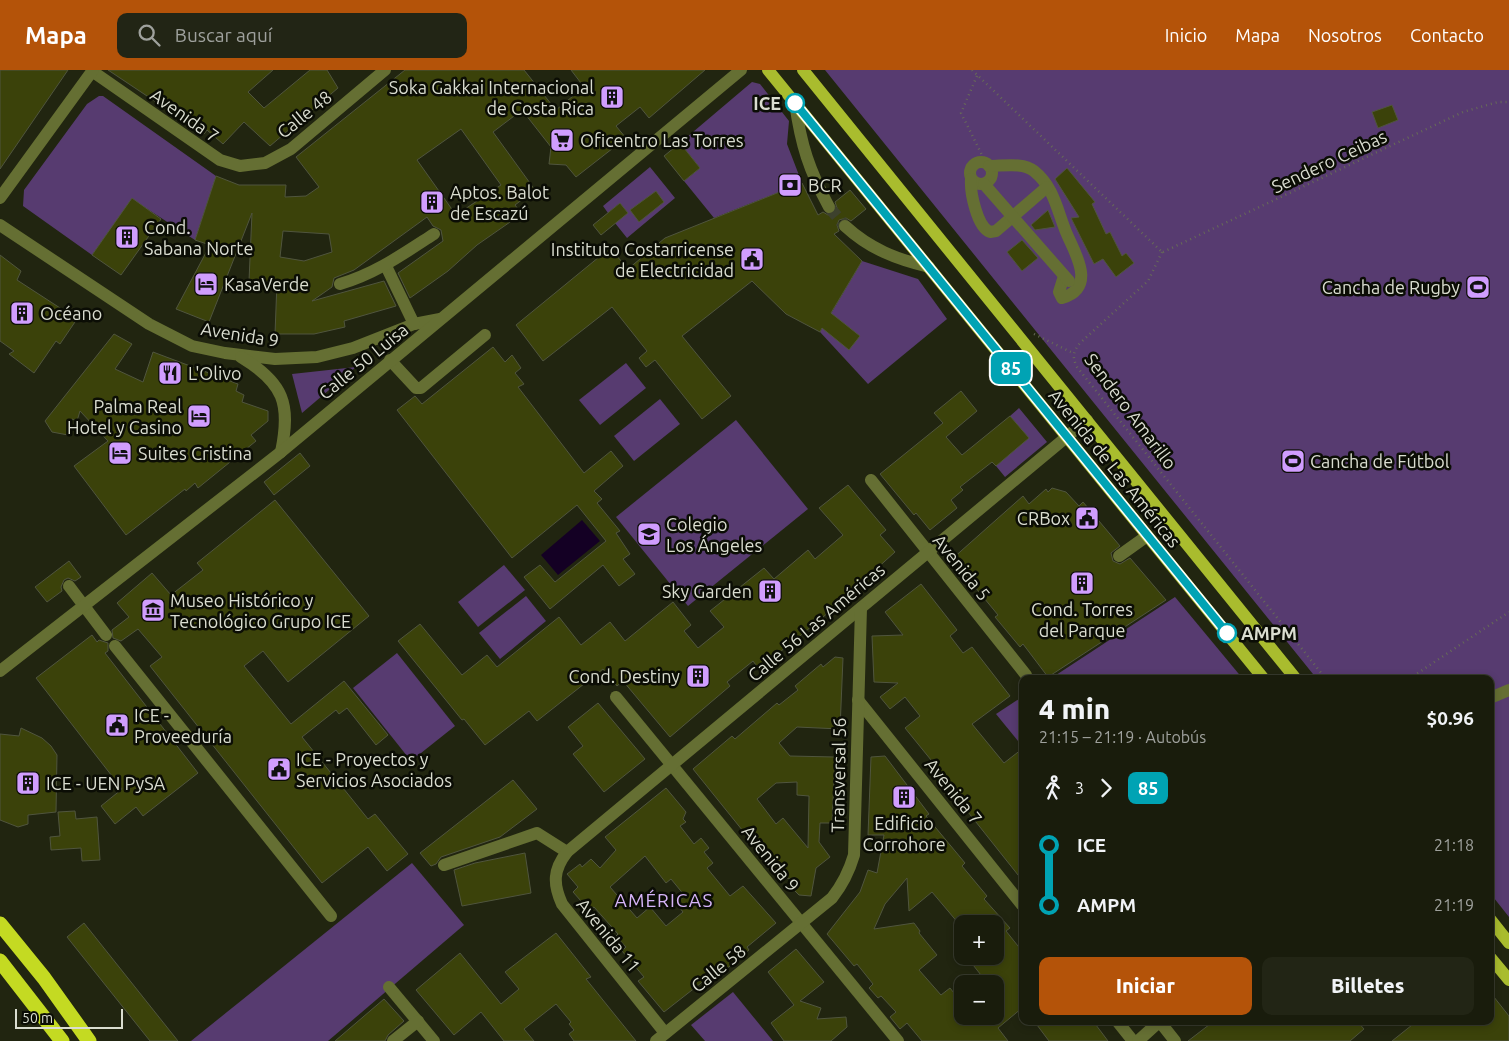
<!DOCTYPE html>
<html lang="es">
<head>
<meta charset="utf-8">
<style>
  :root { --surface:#191c0c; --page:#222515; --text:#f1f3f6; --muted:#9fa19d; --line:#373a2d; --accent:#b45309 }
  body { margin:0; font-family:Ubuntu,sans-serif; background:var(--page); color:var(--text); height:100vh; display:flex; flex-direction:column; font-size:19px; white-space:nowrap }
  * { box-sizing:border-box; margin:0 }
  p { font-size:16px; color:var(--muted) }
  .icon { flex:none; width:28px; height:28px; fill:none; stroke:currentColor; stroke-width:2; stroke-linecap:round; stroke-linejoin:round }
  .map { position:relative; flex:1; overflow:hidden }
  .side { position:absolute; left:1019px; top:605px; width:475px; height:350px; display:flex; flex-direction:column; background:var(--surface); border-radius:10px; box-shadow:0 2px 8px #0003,0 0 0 1px var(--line) }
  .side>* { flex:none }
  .badge { padding:0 10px; border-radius:8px; font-size:18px; line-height:32px }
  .tools { position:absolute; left:954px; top:845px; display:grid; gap:10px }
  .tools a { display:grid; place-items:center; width:50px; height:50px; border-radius:10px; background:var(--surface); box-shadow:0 2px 8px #0003,0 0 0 1px var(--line); font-size:25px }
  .scale { position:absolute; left:15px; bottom:12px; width:108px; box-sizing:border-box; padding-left:5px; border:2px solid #daddd0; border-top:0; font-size:14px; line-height:18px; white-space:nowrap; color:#daddd0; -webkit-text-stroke:4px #0b0d05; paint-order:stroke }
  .map>.badge { position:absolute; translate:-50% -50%; box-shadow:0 0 0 2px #fff }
  .legs { display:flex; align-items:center; gap:8px; height:55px; padding:0 20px; font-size:16px }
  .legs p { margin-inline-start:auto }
  .head { display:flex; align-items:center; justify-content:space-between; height:85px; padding:0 20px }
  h1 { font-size:28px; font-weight:800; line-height:38px }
  .button { display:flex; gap:10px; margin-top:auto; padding:10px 20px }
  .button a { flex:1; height:58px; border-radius:10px; background:var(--accent); color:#fff; font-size:20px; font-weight:800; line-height:58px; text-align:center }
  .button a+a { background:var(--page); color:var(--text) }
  ul { padding:0 20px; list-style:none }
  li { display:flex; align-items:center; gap:18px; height:60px; font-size:19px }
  li i { display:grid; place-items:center; width:8px; height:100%; margin:0 6px; background:currentColor }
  li i::after { content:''; width:12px; height:12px; margin:-6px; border:4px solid; border-radius:50%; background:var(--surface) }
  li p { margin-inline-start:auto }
  li:first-child i { background:linear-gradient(#0000 50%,currentColor 0) }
  li:last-child i { background:linear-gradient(currentColor 50%,#0000 0) }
  header { display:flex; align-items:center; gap:30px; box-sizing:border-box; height:70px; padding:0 25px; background:var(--accent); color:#fff }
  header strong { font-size:24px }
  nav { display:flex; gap:28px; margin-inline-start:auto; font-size:18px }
  .search { width:350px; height:45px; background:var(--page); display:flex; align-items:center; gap:12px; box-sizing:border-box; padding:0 18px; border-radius:10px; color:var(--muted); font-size:19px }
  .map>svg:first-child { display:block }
</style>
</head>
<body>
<header>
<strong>Mapa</strong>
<div class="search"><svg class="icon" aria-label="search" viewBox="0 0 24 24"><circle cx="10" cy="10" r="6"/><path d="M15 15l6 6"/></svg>Buscar aquí</div>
<nav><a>Inicio</a><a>Mapa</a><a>Nosotros</a><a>Contacto</a></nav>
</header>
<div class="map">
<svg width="1509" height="971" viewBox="0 0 1509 971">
  <rect width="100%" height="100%" fill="#212510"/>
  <g fill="#573b70">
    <path d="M825,0H1509V847L1490,823V609H1317Z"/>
    <path d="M752,12L760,14L789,51L787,74L802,113L714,148L684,111L700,98L680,73Z"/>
    <path d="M99,26H103L216,106L195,170L132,129L92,185L23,136L24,120L87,34Z"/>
    <path d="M650,97L675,128L627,168L615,153L620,133L608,143L603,136Z"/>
    <path d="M862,191L918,209L947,249L868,314L820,262Z"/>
    <path d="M626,293L646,318L600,355L579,330Z"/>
    <path d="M356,297L302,343L292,304Z"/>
    <path d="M660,329L680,354L634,391L614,366Z"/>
    <path d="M1019,338L1047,372L1005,407L996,396L1028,368L1010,346Z"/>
    <path d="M736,350L808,439L688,536L616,447Z"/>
    <path d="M504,495L525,520L478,557L458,532Z"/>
    <path d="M526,526L546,551L500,589L479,563Z"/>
    <path d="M1175,527L1243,609H1050Z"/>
    <path d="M397,583L455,656L411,691L353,618Z"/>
    <path d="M1022,627V676L996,644Z"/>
    <path d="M412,793L464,855L328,971H191Z"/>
    <path d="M733,922L773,971H705L691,955Z"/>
  </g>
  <path fill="#140024" d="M582,450L600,471L558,505L541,485Z"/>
  <g fill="#3b420a" stroke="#50553e" fill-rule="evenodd">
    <path d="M0,0H68L0,99Z"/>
    <path d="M108,0H273L248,22L264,38L310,0H327L338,18L270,76L244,52L223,74L207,60L204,64Z"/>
    <path d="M405,0H524L556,40L584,17L571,0H705L649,48L640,37L616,56L626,68L576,107L566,95L549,94L551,77L522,40L493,62L535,120L515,135L518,139L509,145L513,150L477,175L448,201L410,228L398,203L443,171L441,160L433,156L427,147L354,200L334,208L332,217L312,231L384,211L396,236L344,251L345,257L314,264H275L277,212L249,211L252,143L209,252L176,239L210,175L195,170L216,106L239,115H286L285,127L306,126L319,117L296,87ZM461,59L501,115L456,145L417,90ZM283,161L329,164L332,182L304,191L280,187Z"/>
    <path d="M1392,35L1398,50L1378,58L1372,42Z"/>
    <path d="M680,73L700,98L684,111L664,86Z"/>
    <path d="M1067,98L1095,132L1092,134L1106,164L1110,162L1122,186L1126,183L1134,193L1116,207L1103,189L1094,194L1071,148L1079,147L1055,109Z"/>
    <path d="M802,113L818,145L823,142L828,145L833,144L837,138L835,132L850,120L866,139L851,151L846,148L839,150L837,155L839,161L834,164L862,191L831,243L860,266L849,280L822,258L820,262L786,244L752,211L682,266L731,326L702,349L655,290L646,297L639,288L647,281L612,237L543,291L516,255L610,178L628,199L665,168Z"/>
    <path d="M656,121L664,132L639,152L630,140Z"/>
    <path d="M132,128L161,149L121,205L92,185Z"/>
    <path d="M620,133L628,143L601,165L593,155Z"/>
    <path d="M1048,140L1055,157L1035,160L1031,155Z"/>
    <path d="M1022,170L1038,188L1022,201L1007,182Z"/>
    <path d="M0,185L21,201L17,210L77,249L60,274L56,271L34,303L9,284L14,281L0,271Z"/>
    <path d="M114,264L132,274L115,299L143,312L153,282L238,314L236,321L244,325L242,332L268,341V351L251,365L256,371L198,418L195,413L186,421L185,419L126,465L74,396L108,371L80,341L77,351L72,349L68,365L52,362L45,351Z"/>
    <path d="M493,277L505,292L512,285L521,298L515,303L524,314L518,317L584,403L611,381L623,396L594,421L602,429L597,433L620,461L616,463L630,484L623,489L635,504L619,516L603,495L550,539L524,507L540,495L555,512L606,471L577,435L512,488L397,340L415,326L422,334Z"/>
    <path d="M961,321L977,341L946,367L962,385L1010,346L1029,368L996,396L992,392L960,417L963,420L951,430L957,438L930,460L916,443L914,445L880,404L943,353L934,343Z"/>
    <path d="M300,383L310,396L274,425L264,412Z"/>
    <path d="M848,415L886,460L880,465L895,482L822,548L759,599L753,591L727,612L730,616L670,667L623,611L617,616L603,599L537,651L529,641L485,675L464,649L462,650L398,571L420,554L462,605L487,585L497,597L559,547L581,575L610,552L625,571L673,532L691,555L684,561L698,578L724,557L710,541L764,498L774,509L808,480L815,489L843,465L819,438Z"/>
    <path d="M1052,418L1066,422L1079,436L1083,432L1120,476L1111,483L1113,491L1120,494L1130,488L1166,530L1048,607L1023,574L1020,577L995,547L998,545L952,489L1023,426L1029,434L1046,419L1048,422Z"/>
    <path d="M275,430L369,546L288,612L263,581L244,596L291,654L344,611L388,665L376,675L347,638L339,644L336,640L302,667L368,749L375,744L408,784L387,801L368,777L322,813L150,596L162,587L138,559L121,571L113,568L112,560L129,547L117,533L152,503L171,525L203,500L197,493Z"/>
    <path d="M69,491L81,507L75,511L68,508L64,510L61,517L62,521L47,532L35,517Z"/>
    <path d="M921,514L957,560L950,566L963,583L972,577L1010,626L972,654L1004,693L1022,679V810L937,703L940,701L905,658L920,646L905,627L890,639L880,627L898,613L874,612L872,566L903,565L885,542Z"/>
    <path d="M92,565L97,572L99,570L108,573V581L105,583L198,703L143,746L136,737L115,754L101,736L122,719L36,608Z"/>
    <path d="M835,587L843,588L840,659L797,657L779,673L790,686L835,687L832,753H820L819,772L830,787L816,798L811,826L799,825L791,817L792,809L780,807L693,699L732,666L735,669L777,633L779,635L798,620L795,616L821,594L823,597ZM797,712V725L809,726L808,778L783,748L776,754L757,729L776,713Z"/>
    <path d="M598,633L645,689L604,722L573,684L583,676L568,657Z"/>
    <path d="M21,658L42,668L51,676L57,685L56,742L28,745V754L18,757L0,750V664L19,666Z"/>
    <path d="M885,686L929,744L926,746L965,793L962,796L987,826L984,829L1010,858L1006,861L1022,881V938L998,958L1008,971H922L907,953L900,959L890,947L896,942L881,926L878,928L869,918L873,914L857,894L854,896L827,864L860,822L868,800L877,803L884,765H868L871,687ZM907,808L909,841L932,822L959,854H995V886H966L988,914H995V946H962V933L950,918L941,925L919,900L937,885L919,863L920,861L914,853L874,859L885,834Z"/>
    <path d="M513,710L537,739L500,767L441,787L436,794L431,796L420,783Z"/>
    <path d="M666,718L686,742L683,749L686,752L680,756L694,774L701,768L709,778L704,782L713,793L707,798L730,826L743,816L776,853L747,877L749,880L718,906L715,902L664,942L638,911L644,907L622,881L626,877L616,866L618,864L594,837L589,840L573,822L578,817L567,804L580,794L582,797L591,789L600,798L616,780L605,767ZM645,786L666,813L671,809L685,826L676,833L683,842L666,856L650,837L637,848L610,817Z"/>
    <path d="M75,741L76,749L97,747L100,790L82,791L81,778L51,780L50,767L60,766L58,742Z"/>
    <path d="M525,783L531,823L462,836L454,800L475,793Z"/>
    <path d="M84,853L178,971H150L67,867Z"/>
    <path d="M556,863L591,907L586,909L636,971H574L569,964L574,960L569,954L571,952L556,934L524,959L534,971H504L481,942L454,965L416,920L460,883L501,934L519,919L505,902Z"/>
    <path d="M796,879L824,912L800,931L821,938L817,949L846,947L847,957L831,971H784L771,953L794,935L768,902Z"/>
    <path d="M1490,922L1509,946V971H1392L1417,951H1490Z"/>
    <path d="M384,929L404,951L388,965L385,971H335Z"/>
    <path d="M1034,951H1093L1108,971H1049Z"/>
    <path d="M1214,951H1357L1364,959L1350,971H1188Z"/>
  </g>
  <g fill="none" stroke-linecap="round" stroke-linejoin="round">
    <path stroke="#3d412d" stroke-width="12" stroke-dasharray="12 6" stroke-linecap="butt" d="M829,137L845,156"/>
    <g stroke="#676a58" stroke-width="2.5" stroke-dasharray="1 4" stroke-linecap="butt">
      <path d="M972,0L1162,182"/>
      <path d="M977,6L961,43L982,85"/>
      <path d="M1162,182L1148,211L1080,273C1073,282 1072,287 1077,297L1326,609"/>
      <path d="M1163,182L1463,42L1498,32H1509"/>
      <path d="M1034,264L1073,283"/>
      <path d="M1409,609L1509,542"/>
    </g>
    <g stroke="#656f33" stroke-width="12">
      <path d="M92,1L220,90L240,96L265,93L291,79L385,0"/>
      <path d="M795,33C801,75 809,100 829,137"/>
      <circle cx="981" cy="103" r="11"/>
      <path d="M989,96C1003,96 1023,92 1034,101C1054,117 1057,140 1066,162C1074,182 1098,217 1062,228L1059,222L1064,206"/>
      <path d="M971,109C970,122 977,157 990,162L996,161L1047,117"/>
      <path d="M984,114L1069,211"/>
      <path d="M0,128L93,0"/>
      <path d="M0,155L149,254L192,276L225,283L275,289L317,287L353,278L414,254L440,249"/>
      <path d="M845,156C870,179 896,189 929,197"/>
      <path d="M386,196L414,254"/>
      <path d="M340,214C375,204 403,184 434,164"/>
      <path d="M241,287C284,313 291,334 281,382"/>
      <path d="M390,290L416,318H421L485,265"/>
      <path d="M871,410L1026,605"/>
      <path d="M1119,486L1147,466"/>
      <path d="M69,516L106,565"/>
      <path d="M115,576L331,846"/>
      <path d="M0,601L281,382L741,0"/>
      <path d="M616,627L898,971"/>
      <path d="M1490,628L1509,620"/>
      <path d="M858,630L1022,835"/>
      <path d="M444,795L537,763L567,782"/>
      <path d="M389,917L434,971"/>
      <path d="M1117,951L1133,971"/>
      <path d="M1160,952L1175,971"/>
      <path d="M665,963L562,834C553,814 553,800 567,782L1087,350"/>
      <path d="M393,971L418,951"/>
      <path d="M656,971L832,828C843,814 849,802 854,785L861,538"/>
      <path d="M1138,971L1160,951"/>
    </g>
    <g stroke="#a9bc2e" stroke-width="12">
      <path d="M768,0L1264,609"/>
      <path d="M803,0L1296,609"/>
      <path d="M1490,849L1509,873"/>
      <path d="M1490,887L1509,910"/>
    </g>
    <g stroke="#c4da22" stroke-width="15">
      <path d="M0,854L44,908L89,971"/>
      <path d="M0,891L62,971"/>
    </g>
  </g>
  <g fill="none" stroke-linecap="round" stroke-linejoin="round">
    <g stroke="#fff" stroke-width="11">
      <path id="line-1" d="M795,33L1227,563"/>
    </g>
    <use href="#line-1" stroke="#00a3b4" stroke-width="8"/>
  </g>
  <defs>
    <g id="building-square" transform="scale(1.25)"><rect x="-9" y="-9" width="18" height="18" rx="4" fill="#d09dfe" stroke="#0b0d05"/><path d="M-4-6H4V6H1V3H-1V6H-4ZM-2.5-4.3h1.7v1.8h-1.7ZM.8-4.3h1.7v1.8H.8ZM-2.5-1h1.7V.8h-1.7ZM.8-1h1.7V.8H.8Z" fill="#111"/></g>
    <g id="supermarket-square" transform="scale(1.25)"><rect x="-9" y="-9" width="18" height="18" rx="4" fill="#d09dfe" stroke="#0b0d05"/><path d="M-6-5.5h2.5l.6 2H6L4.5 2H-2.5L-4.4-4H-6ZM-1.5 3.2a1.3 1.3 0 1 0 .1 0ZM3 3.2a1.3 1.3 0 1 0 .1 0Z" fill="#111"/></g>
    <g id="bank-square" transform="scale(1.25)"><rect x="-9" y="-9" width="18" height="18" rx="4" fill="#d09dfe" stroke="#0b0d05"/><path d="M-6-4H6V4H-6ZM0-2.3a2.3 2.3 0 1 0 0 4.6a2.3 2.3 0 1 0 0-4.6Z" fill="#111"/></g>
    <g id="civic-square" transform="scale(1.25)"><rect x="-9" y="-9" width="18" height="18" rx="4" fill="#d09dfe" stroke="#0b0d05"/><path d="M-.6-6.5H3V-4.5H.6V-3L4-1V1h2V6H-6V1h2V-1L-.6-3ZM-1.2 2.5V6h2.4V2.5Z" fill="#111"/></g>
    <g id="hotel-square" transform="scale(1.25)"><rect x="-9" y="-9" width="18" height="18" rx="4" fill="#d09dfe" stroke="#0b0d05"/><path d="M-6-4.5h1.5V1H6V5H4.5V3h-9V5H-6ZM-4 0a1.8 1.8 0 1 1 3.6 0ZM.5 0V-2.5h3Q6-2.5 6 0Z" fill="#111"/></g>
    <g id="stadium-square" transform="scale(1.25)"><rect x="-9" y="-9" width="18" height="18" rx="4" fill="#d09dfe" stroke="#0b0d05"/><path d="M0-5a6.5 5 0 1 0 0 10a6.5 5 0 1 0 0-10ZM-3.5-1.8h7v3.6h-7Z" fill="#111"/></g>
    <g id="restaurant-square" transform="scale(1.25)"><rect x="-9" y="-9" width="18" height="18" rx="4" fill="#d09dfe" stroke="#0b0d05"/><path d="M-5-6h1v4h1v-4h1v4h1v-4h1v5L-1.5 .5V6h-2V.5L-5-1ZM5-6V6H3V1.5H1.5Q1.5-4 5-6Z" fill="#111"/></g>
    <g id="school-square" transform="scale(1.25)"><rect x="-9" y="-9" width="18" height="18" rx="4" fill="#d09dfe" stroke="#0b0d05"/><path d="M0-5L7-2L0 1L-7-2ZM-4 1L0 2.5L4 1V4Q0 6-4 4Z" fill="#111"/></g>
    <g id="museum-square" transform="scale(1.25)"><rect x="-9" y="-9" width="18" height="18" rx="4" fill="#d09dfe" stroke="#0b0d05"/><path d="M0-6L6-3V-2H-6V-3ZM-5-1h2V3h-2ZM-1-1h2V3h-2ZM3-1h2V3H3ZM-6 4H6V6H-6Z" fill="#111"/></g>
  </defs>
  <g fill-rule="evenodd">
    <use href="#building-square" x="612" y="27"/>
    <use href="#supermarket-square" x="562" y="70"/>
    <use href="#bank-square" x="790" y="115"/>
    <use href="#building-square" x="432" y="132"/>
    <use href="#building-square" x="127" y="167"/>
    <use href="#civic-square" x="752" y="189"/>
    <use href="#hotel-square" x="206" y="214"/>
    <use href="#stadium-square" x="1478" y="217"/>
    <use href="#building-square" x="22" y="243"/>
    <use href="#restaurant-square" x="170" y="303"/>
    <use href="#hotel-square" x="199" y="346"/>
    <use href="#hotel-square" x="120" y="383"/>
    <use href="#stadium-square" x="1293" y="391"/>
    <use href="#civic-square" x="1087" y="448"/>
    <use href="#school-square" x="649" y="464"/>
    <use href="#building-square" x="1082" y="513"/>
    <use href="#building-square" x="770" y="521"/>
    <use href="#museum-square" x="153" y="540"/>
    <use href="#building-square" x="698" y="606"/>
    <use href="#civic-square" x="117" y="655"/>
    <use href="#civic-square" x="279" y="699"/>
    <use href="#building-square" x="28" y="713"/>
    <use href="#building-square" x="904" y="727"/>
  </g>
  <g fill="#fff" stroke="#00a3b4" stroke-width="2.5">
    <circle cx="795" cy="33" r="9"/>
    <circle cx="1227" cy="563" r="9"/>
  </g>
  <g text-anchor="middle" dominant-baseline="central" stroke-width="5" stroke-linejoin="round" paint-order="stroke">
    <g font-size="18" fill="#daddd0" stroke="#0b0d05" text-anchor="start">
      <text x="594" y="17" text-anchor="end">Soka Gakkai Internacional<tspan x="594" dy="21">de Costa Rica</tspan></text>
      <text x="580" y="70">Oficentro Las Torres</text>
      <text x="808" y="115">BCR</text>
      <text x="450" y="122">Aptos. Balot<tspan x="450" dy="21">de Escazú</tspan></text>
      <text x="144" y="157">Cond.<tspan x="144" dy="21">Sabana Norte</tspan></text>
      <text x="734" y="179" text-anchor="end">Instituto Costarricense<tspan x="734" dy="21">de Electricidad</tspan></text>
      <text x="224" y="214">KasaVerde</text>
      <text x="1460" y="217" text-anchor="end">Cancha de Rugby</text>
      <text x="40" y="243">Océano</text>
      <text x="188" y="303">L'Olivo</text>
      <text x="182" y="336" text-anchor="end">Palma Real<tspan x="182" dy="21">Hotel y Casino</tspan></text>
      <text x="138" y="383">Suites Cristina</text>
      <text x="1310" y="391">Cancha de Fútbol</text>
      <text x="1070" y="448" text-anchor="end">CRBox</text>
      <text x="666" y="454">Colegio<tspan x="666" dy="21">Los Ángeles</tspan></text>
      <text x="752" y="521" text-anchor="end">Sky Garden</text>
      <text x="170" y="530">Museo Histórico y<tspan x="170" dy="21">Tecnológico Grupo ICE</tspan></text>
      <text x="1082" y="539" text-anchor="middle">Cond. Torres<tspan x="1082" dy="21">del Parque</tspan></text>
      <text x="680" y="606" text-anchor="end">Cond. Destiny</text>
      <text x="134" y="645">ICE -<tspan x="134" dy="21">Proveeduría</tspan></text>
      <text x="296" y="689">ICE - Proyectos y<tspan x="296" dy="21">Servicios Asociados</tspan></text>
      <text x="46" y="713">ICE - UEN PySA</text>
      <text x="904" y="753" text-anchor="middle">Edificio<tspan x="904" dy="21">Corrohore</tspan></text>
    </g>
    <g font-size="18" font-weight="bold" fill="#daddd0" stroke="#0b0d05" text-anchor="end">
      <text x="781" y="33">ICE</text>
      <text x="1241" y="563" text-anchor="start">AMPM</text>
    </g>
    <g font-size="18" fill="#daddd0" stroke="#0b0d05">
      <text transform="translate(304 44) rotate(-39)">Calle 48</text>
      <text transform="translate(185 45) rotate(35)">Avenida 7</text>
      <text transform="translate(1329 91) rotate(-25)">Sendero Ceibas</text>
      <text transform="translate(240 264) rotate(9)">Avenida 9</text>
      <text transform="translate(363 291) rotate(-39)">Calle 50 Luisa</text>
      <text transform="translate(1131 341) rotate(53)">Sendero Amarillo</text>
      <text transform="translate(1115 398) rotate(51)">Avenida de Las Américas</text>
      <text transform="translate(962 497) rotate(51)">Avenida 5</text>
      <text transform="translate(816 552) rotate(-40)">Calle 56 Las Américas</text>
      <text transform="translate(838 705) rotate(-89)">Transversal 56</text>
      <text transform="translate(954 721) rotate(51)">Avenida 7</text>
      <text transform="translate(771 788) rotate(51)">Avenida 9</text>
      <text transform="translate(609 865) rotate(51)">Avenida 11</text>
      <text transform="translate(718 898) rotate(-39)">Calle 58</text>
    </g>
    <g font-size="19" letter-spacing="1" fill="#d6b4f8" stroke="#0b0d05">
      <text x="664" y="830">AMÉRICAS</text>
    </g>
  </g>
</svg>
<div class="tools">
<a>+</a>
<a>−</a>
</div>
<div class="scale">50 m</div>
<b class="badge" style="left:1011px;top:298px;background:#00a3b4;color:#fff">85</b>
<section class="side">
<div class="head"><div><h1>4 min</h1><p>21:15 – 21:19 · Autobús</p></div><b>$0.96</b></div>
<div class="legs"><svg class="icon" aria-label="walk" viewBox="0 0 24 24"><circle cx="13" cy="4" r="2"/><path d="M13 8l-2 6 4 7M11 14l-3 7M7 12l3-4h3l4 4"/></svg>3<svg class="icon" aria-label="forward" viewBox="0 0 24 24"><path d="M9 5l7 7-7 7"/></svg><b class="badge" style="background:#00a3b4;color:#fff">85</b></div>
<ul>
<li><i style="color:#00a3b4"></i><b>ICE</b><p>21:18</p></li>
<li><i style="color:#00a3b4"></i><b>AMPM</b><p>21:19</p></li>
</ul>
<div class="button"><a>Iniciar</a><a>Billetes</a></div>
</section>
</div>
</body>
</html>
